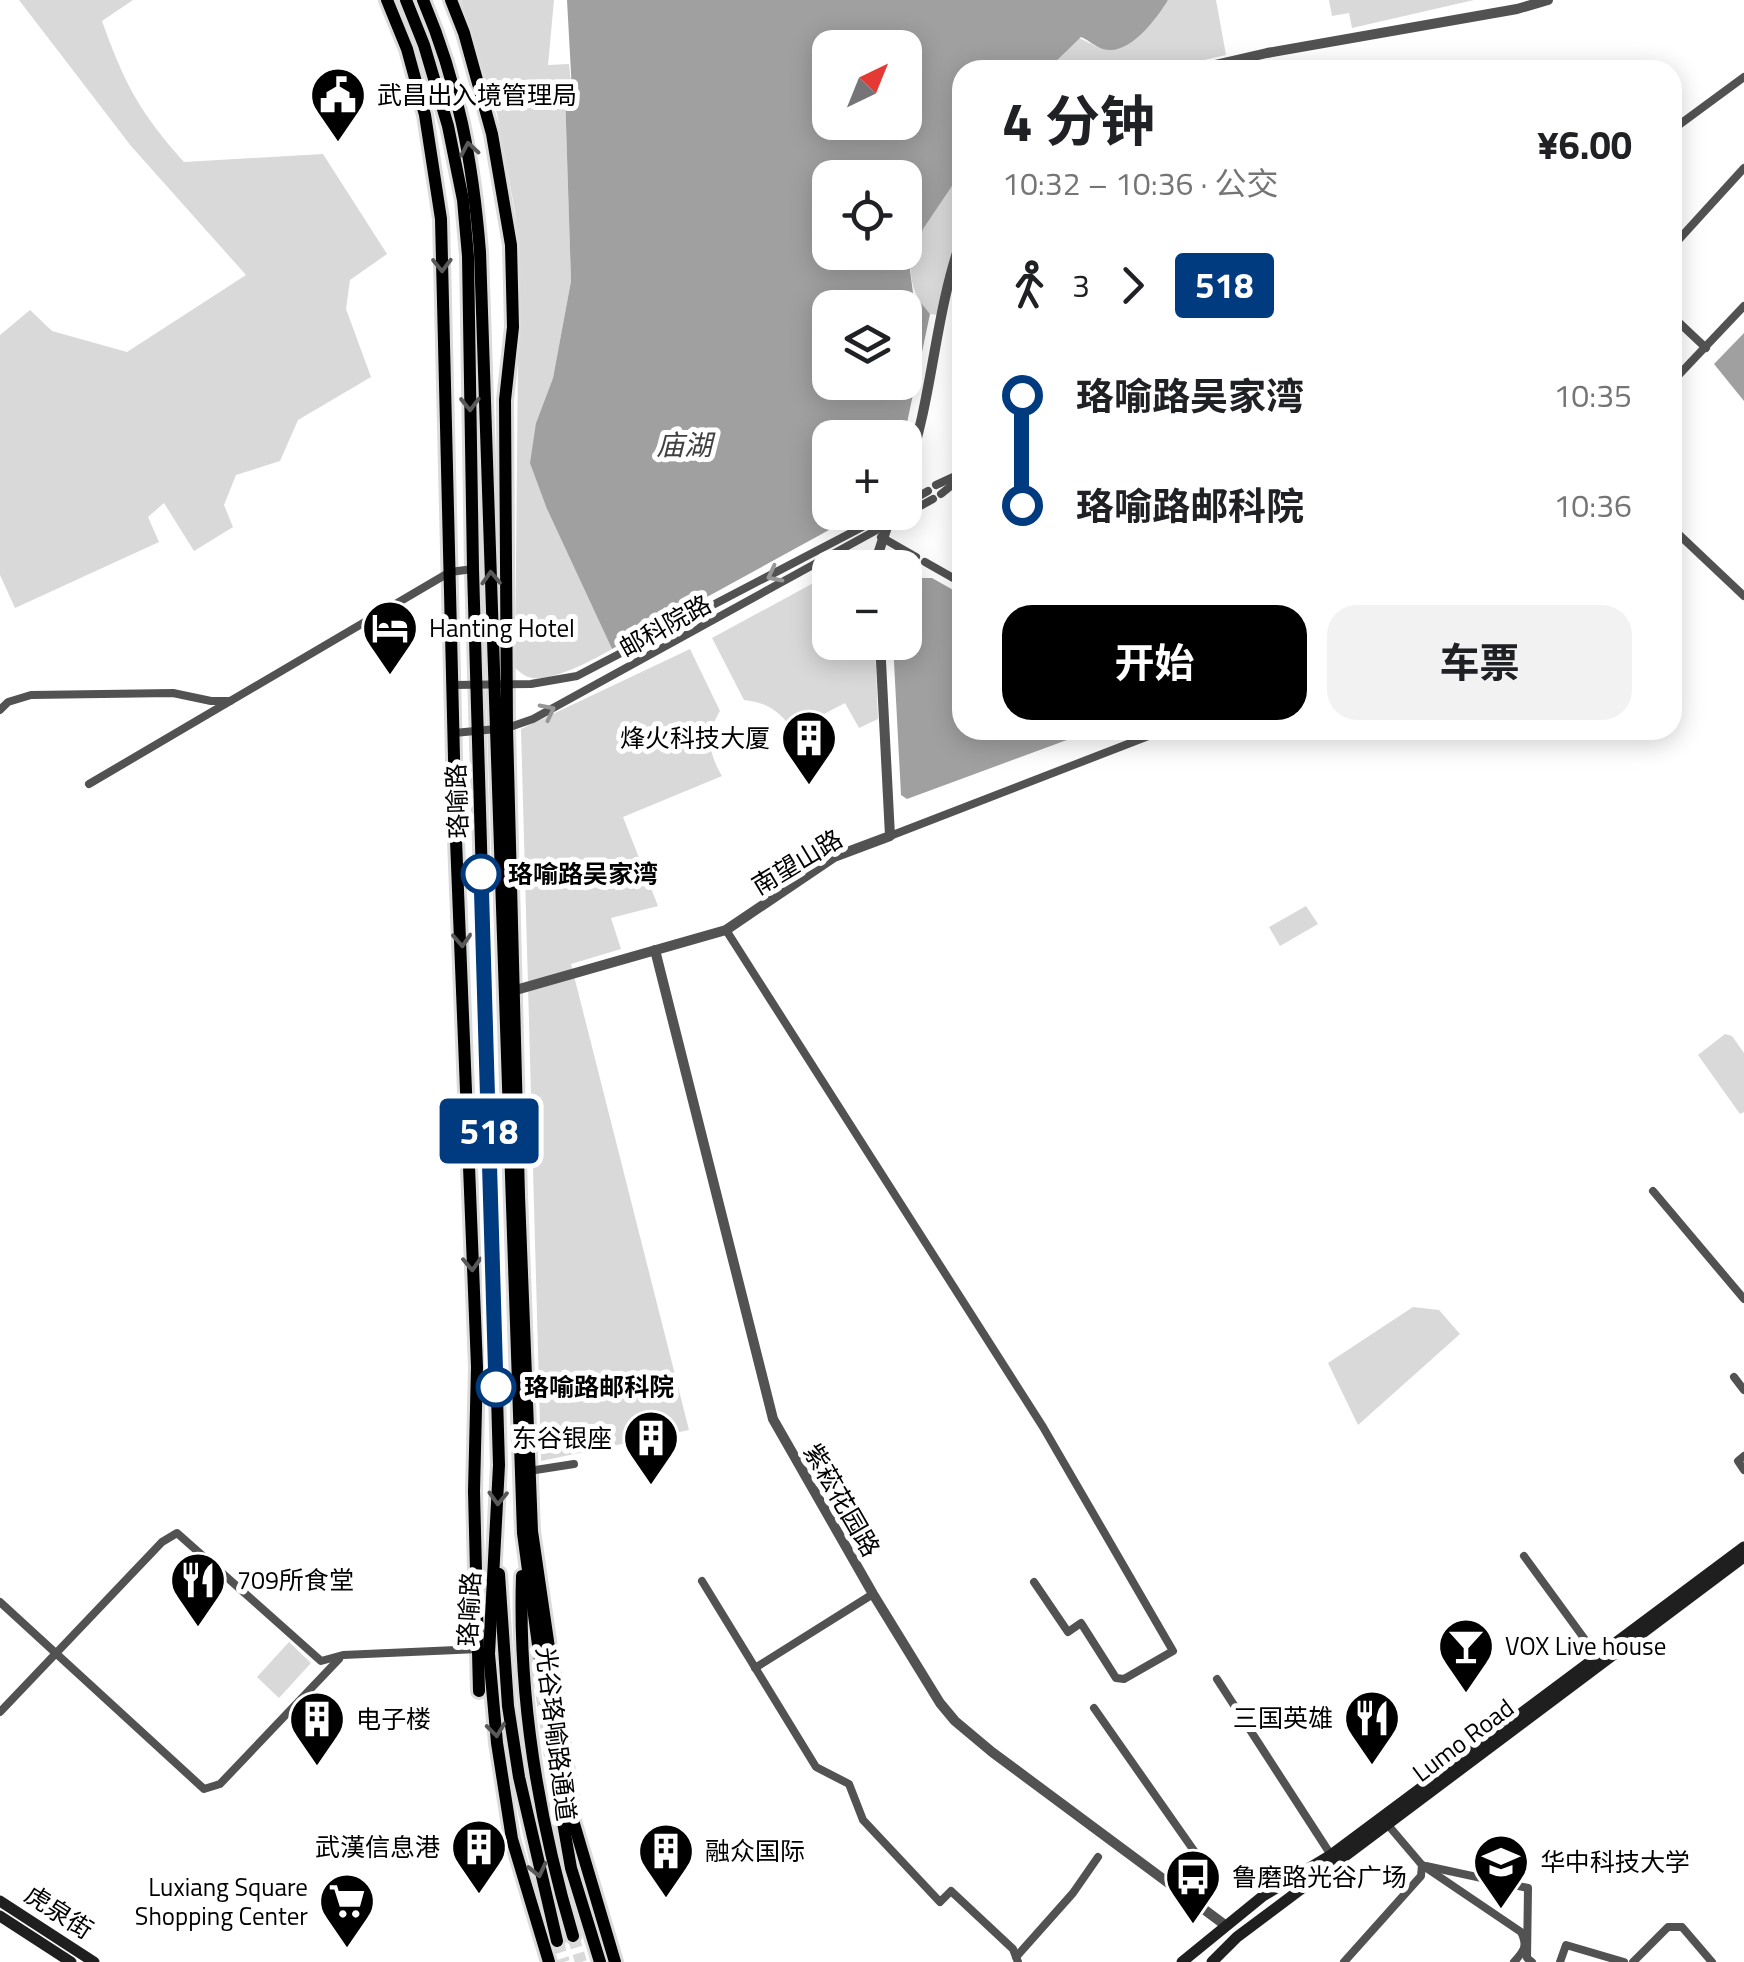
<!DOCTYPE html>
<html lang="zh">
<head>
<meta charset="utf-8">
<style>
  :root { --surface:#fff; --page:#f2f2f2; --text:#202124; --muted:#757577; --accent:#000 }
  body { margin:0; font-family:"Titillium Web","Noto Sans SC",sans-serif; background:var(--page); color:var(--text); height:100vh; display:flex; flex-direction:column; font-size:38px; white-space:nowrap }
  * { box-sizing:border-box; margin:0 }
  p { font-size:32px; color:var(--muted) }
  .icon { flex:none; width:55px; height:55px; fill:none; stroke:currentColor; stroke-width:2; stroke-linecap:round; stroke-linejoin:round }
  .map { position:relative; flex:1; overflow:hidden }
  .side { position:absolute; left:952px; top:60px; width:730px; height:680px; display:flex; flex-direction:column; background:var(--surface); border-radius:30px; box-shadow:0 5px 25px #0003 }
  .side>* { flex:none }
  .badge { padding:0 20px; border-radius:8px; font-size:35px; line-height:65px }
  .needle { width:65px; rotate:43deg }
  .buttons { position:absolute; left:812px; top:30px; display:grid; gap:20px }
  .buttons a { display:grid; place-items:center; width:110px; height:110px; border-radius:20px; background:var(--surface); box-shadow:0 5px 25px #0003; font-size:50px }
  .map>.badge { position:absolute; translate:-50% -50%; box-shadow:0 0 0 5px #fff }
  .legs { display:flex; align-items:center; gap:15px; height:110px; padding:0 50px; font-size:32px }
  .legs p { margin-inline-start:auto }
  .summary { display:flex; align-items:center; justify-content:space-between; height:170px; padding:0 50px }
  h1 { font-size:55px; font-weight:700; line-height:75px }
  .action { display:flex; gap:20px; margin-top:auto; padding:20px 50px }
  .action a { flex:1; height:115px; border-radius:30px; background:var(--accent); color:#fff; font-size:40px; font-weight:700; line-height:115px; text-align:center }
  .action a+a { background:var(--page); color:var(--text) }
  ul { padding:0 50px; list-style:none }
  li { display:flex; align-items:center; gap:35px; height:110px; font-size:38px }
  li i { display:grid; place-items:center; width:15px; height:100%; margin:0 12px; background:currentColor }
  li i::after { content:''; width:25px; height:25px; margin:-12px; border:8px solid; border-radius:50%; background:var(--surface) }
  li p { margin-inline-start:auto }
  li:first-child i { background:linear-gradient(#0000 50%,currentColor 0) }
  li:last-child i { background:linear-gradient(currentColor 50%,#0000 0) }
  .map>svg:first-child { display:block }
</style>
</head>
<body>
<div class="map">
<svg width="1744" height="1962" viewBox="0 0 1744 1962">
  <rect width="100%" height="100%" fill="#fff"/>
  <g fill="#d9d9d9">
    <path d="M19,0H133L102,21C124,83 140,113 184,162L323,154L387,254L350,280L346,309L371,377L298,420L280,461L236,475L224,505L233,527L194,551L164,503L148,517L159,542L15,608L0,575V335L30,310L52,331L127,352L246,275L131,146Z"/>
    <path d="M461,0H554L548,65L569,64L572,92L565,94L571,281L553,378L536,423L547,509L612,649C593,660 549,684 528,677C523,675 519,671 515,668L519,258L515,212L497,114Z"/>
    <path d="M1168,0H1216L1226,55L1161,70H1047L1079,38L1100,48Z"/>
    <path d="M1329,0H1474L1352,28L1349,13L1332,16Z"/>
    <path d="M962,171V223L953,248L940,315L930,314C884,266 932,214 962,171Z"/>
    <path d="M830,574V642L875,643L878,719L859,728L845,703L793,730C780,712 767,702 744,700L712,638Z"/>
    <path d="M690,649L720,711C705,735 709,754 722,776L623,817L658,906L611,918L621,949L571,964L689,1430L541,1461L521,729Z"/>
    <path d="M1306,906L1318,924L1280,946L1269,927Z"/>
    <path d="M1725,1034L1732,1036L1744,1053V1112L1740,1114L1698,1055Z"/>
    <path d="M1413,1307L1439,1310L1460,1334L1358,1425L1328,1363Z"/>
    <path d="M289,1642L311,1663L279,1698L257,1677Z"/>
  </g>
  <g fill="#a0a0a0" fill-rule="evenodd">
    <path d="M567,0H1168C1157,18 1129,57 1103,49C1096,47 1088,40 1081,37L1047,70H962V171L923,229L910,270L913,293L930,314L904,437L830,438V512L860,513L612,649L547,509L530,463L536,423L553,378L571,281L565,93L572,91ZM830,48H905V122H830ZM830,178H905V252H830ZM830,308H905V382H830Z"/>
    <path d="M1744,333V401L1714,364Z"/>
    <path d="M917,578H932L962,595V730H1104L1075,737L907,799L901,795L893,643L905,642V588Z"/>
  </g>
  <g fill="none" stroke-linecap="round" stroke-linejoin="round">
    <g stroke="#d9d9d9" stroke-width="12" stroke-dasharray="12 6" stroke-linecap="butt">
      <path d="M573,1936L581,1962"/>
      <path d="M557,1941L564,1962"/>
    </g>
    <g stroke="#dbdbdb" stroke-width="18">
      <g id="primary">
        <path d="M387,0L407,49L425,115L441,219L456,840L477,1367L474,1491L479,1691"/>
        <path d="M451,0L464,33L492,134L511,245L513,327L505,400L507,728L519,1196L532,1531L571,1799L569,1807L615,1962"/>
      </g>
    </g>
    <g stroke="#dbdbdb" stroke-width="18">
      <g id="trunk">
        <path d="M406,0L424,45L448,126L463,200L468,256L473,569L499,1465L489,1654L497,1743L512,1839L549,1962"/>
        <path d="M423,0C458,82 473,163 480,252L523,1533L558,1794L571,1868L600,1962"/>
        <path d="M499,1574L508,1706L519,1777L557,1941"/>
        <path d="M522,1576C518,1700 538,1818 573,1936"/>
      </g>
    </g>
    <g stroke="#525252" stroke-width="8">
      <path d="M1672,130L1744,77"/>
      <path d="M1672,247L1744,168"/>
      <path d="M1672,316L1706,348"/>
      <path d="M1672,382L1744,306"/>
      <path d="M936,485L962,473"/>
      <path d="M941,494L962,477"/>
      <path d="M905,504L928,491"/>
      <path d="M1672,528L1744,596"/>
      <path d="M881,537L916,557"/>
      <path d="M925,562L962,583"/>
      <path d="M453,685L531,684L577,676L891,512"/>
      <path d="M0,710L8,702L31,695L173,693L211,701H230"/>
      <path d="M454,733L507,728L533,719L933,499"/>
      <path d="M89,784L450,572L473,569"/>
      <path d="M890,836L1164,730"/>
      <path d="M726,930L1043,1427L1173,1651L1124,1679L1116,1678L1081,1623L1068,1632L1034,1582"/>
      <path d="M1653,1191L1744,1299"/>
      <path d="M1734,1377L1744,1390"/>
      <path d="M1744,1456L1738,1461L1744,1470"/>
      <path d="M529,1471L574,1464"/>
      <path d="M1524,1556L1597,1656"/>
      <path d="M702,1581L816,1767L849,1784L863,1820L940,1902L951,1891L1013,1949L1018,1962"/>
      <path d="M0,1602L204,1789L220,1784L339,1659"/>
      <path d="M755,1668L873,1594"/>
      <path d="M1217,1679L1331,1855"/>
      <path d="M1094,1708L1211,1875L1194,1900"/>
      <path d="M0,1712L162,1542L177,1533L321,1661L343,1655L479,1649"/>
      <path d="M1388,1825L1422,1865L1521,1932C1528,1946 1524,1951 1514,1962"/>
      <path d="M1426,1866L1528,1888L1527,1958L1532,1962"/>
      <path d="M1016,1957L1073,1893L1098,1857"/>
      <path d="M1344,1962L1421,1876L1422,1865"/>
      <path d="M1560,1962L1566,1945L1624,1962"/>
      <path d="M1633,1962L1668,1927H1682L1712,1962"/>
    </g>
    <g stroke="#525252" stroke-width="10">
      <path d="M1193,70L1267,53L1517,9L1548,0"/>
      <path d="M905,477C933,400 934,315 962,238"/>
      <path d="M878,568L879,551L892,512"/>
      <path d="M655,950L773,1419L873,1594L940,1703L955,1721L992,1752L1225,1925"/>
      <path d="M509,992L726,930L834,857L890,836L880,642"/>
    </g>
    <g stroke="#1f1f1f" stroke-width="11">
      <path d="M0,1901L94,1962"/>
      <path d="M0,1916L71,1962"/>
      <path d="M1182,1962L1263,1896L1331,1855L1744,1547"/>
      <path d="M1212,1962L1237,1937L1744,1557"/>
    </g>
    <use href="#primary" stroke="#000" stroke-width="12"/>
    <use href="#trunk" stroke="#000" stroke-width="12"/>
  </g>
  <defs><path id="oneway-chevron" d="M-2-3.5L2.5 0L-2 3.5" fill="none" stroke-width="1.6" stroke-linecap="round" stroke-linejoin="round" transform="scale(2.5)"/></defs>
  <g stroke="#595959">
    <use href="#oneway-chevron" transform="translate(469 149) rotate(-100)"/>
    <use href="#oneway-chevron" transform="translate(442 265) rotate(89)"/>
    <use href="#oneway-chevron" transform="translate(470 404) rotate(89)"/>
    <use href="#oneway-chevron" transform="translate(491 578) rotate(-92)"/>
    <use href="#oneway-chevron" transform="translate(462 940) rotate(87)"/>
    <use href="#oneway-chevron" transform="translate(472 1264) rotate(88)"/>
    <use href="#oneway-chevron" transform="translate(498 1498) rotate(92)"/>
    <use href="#oneway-chevron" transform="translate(496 1730) rotate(83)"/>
    <use href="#oneway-chevron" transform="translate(538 1870) rotate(77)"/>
  </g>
  <g stroke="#979797">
    <use href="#oneway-chevron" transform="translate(774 575) rotate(153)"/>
    <use href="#oneway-chevron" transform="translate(548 711) rotate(-27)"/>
  </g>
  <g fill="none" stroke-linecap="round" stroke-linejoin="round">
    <g stroke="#fff" stroke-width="22">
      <path id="line-1" d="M481,874L496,1387"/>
    </g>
    <use href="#line-1" stroke="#003b80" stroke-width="15"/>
  </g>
  <defs>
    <g id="civic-pin" transform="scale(2.875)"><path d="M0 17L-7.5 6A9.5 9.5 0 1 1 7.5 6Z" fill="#000" stroke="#fff"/><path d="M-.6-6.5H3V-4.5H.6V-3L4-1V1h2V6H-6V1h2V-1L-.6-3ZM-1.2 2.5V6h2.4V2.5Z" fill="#fff"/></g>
    <g id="hotel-pin" transform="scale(2.875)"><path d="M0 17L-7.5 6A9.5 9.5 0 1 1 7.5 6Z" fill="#000" stroke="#fff"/><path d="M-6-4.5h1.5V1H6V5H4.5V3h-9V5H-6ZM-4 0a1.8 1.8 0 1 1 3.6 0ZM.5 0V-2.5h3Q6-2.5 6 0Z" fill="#fff"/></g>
    <g id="building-pin" transform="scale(2.875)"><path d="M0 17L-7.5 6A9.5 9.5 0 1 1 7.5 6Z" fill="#000" stroke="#fff"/><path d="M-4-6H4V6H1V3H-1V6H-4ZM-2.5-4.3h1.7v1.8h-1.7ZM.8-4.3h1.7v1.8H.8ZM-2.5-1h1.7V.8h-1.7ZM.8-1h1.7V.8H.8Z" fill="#fff"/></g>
    <g id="restaurant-pin" transform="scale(2.875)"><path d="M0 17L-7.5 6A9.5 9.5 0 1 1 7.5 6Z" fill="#000" stroke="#fff"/><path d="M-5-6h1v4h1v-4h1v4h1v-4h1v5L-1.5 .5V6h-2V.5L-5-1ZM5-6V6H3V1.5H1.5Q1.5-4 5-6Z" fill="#fff"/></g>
    <g id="bar-pin" transform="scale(2.875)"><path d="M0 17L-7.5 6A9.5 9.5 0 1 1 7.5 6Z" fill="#000" stroke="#fff"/><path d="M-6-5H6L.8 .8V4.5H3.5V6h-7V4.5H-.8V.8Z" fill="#fff"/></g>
    <g id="university-pin" transform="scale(2.875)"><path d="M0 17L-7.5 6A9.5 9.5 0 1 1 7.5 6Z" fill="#000" stroke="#fff"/><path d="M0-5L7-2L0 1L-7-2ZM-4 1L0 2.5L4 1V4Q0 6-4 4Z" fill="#fff"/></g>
    <g id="bus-pin" transform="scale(2.875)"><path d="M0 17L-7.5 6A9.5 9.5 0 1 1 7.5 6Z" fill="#000" stroke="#fff"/><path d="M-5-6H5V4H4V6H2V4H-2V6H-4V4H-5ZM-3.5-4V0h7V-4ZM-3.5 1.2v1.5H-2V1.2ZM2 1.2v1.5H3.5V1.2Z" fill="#fff"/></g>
    <g id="supermarket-pin" transform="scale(2.875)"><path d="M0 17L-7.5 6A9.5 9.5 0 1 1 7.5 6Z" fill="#000" stroke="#fff"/><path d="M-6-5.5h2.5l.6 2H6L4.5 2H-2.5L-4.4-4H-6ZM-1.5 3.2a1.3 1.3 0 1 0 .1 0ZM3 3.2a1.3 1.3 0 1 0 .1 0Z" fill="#fff"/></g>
  </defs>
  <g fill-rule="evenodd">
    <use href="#civic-pin" x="338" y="95"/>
    <use href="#hotel-pin" x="390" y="628"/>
    <use href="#building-pin" x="809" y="738"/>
    <use href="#building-pin" x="651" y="1438"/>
    <use href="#restaurant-pin" x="198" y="1580"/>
    <use href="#bar-pin" x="1466" y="1646"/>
    <use href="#restaurant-pin" x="1372" y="1718"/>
    <use href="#building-pin" x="317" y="1719"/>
    <use href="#building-pin" x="479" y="1847"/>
    <use href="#building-pin" x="666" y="1851"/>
    <use href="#university-pin" x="1501" y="1862"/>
    <use href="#bus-pin" x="1193" y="1877"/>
    <use href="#supermarket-pin" x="347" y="1901"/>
  </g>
  <g fill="#fff" stroke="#003b80" stroke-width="5">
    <circle cx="481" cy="874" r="18"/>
    <circle cx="496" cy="1387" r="18"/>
  </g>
  <g text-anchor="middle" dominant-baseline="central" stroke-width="10" stroke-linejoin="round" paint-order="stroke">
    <g font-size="25" fill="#000" stroke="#fff" text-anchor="start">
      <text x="377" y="95">武昌出入境管理局</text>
      <text x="429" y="628">Hanting Hotel</text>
      <text x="770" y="738" text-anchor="end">烽火科技大厦</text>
      <text x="612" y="1438" text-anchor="end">东谷银座</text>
      <text x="237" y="1580">709所食堂</text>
      <text x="1505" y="1646">VOX Live house</text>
      <text x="1333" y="1718" text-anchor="end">三国英雄</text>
      <text x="356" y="1719">电子楼</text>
      <text x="440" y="1847" text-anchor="end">武漢信息港</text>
      <text x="705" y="1851">融众国际</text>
      <text x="1540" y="1862">华中科技大学</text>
      <text x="1232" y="1877">鲁磨路光谷广场</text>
      <text x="308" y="1887" text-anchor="end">Luxiang Square<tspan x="308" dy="29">Shopping Center</tspan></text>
    </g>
    <g font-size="25" fill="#000" stroke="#fff">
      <text transform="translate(665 626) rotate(-29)">邮科院路</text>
      <text transform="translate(457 801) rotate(-92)">珞喻路</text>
      <text transform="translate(797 862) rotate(-31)">南望山路</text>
      <text transform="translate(842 1500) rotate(60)">紫菘花园路</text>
      <text transform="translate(469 1609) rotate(-87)">珞喻路</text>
      <text transform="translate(556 1734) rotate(83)">光谷珞喻路通道</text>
      <text transform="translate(1463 1740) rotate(-37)">Lumo Road</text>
      <text transform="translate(59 1912) rotate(33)">虎泉街</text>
    </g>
    <g font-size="25" font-weight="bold" fill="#000" stroke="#fff" text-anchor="start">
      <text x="508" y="874">珞喻路吴家湾</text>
      <text x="524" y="1387">珞喻路邮科院</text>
    </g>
    <g font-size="28" font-style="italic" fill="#414141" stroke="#fff">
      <text x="684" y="444">庙湖</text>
    </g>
  </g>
</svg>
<div class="buttons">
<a><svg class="needle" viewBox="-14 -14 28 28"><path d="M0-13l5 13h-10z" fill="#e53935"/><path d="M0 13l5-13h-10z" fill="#757577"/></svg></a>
<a><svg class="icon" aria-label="locate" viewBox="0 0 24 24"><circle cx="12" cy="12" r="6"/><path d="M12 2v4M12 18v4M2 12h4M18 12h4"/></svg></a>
<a><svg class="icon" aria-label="layers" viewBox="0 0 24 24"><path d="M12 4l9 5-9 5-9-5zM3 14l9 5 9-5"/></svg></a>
<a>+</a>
<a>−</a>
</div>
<b class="badge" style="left:489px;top:1131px;background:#003b80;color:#fff">518</b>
<section class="side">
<div class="summary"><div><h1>4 分钟</h1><p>10:32 – 10:36 · 公交</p></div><b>¥6.00</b></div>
<div class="legs"><svg class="icon" aria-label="walk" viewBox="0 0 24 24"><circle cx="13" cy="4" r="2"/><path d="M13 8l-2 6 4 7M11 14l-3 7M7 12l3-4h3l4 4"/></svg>3<svg class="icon" aria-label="forward" viewBox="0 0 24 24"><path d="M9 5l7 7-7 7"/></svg><b class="badge" style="background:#003b80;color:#fff">518</b></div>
<ul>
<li><i style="color:#003b80"></i><b>珞喻路吴家湾</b><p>10:35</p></li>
<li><i style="color:#003b80"></i><b>珞喻路邮科院</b><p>10:36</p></li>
</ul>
<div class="action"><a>开始</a><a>车票</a></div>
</section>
</div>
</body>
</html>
